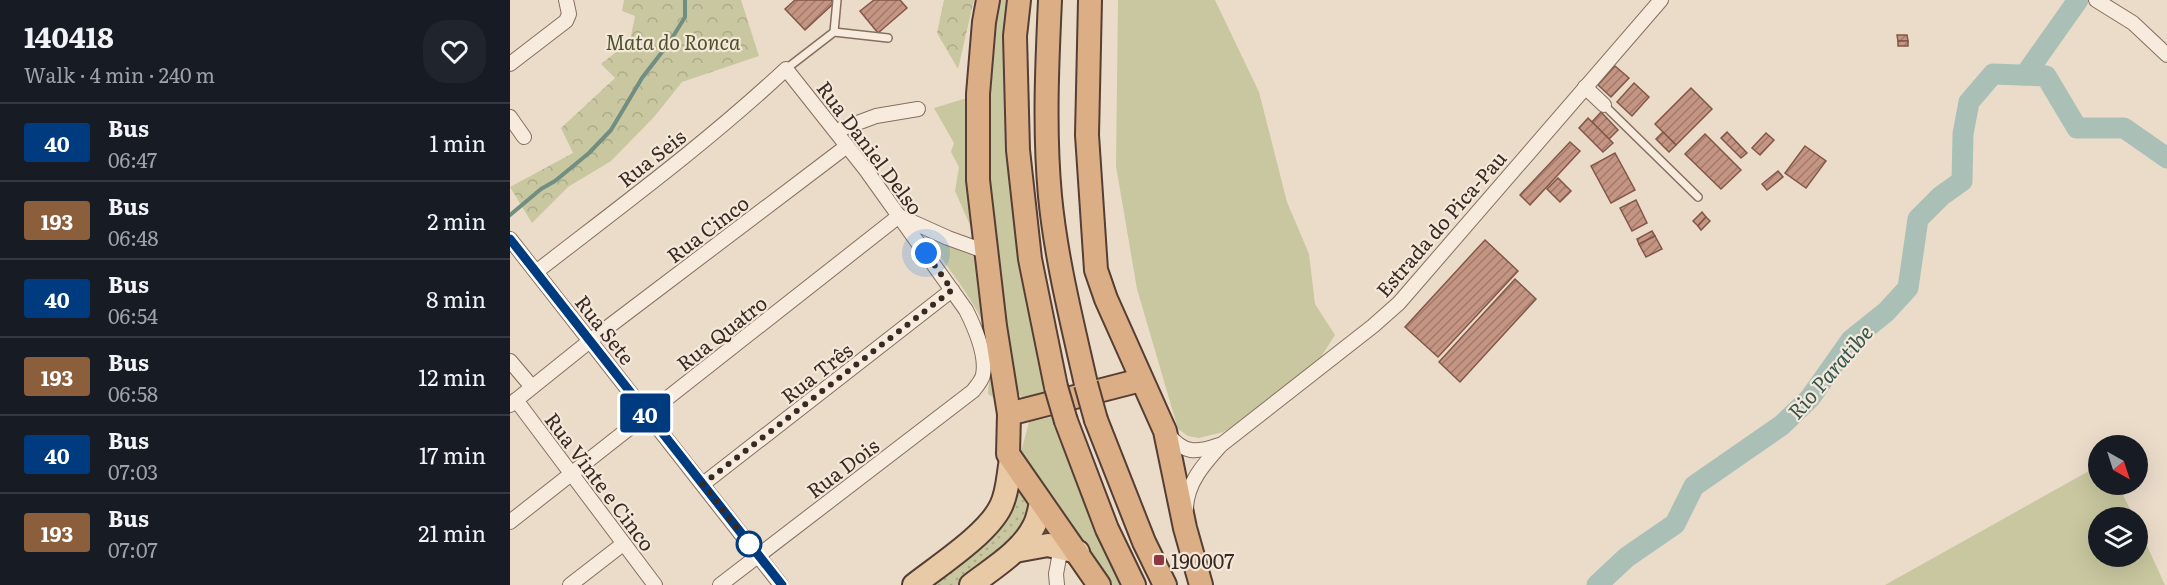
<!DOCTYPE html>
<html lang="en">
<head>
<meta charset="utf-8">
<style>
  :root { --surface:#171b24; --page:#20242c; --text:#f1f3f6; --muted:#9ea1a6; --line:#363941 }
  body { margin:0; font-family:Literata,serif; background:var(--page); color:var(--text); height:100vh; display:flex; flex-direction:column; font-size:22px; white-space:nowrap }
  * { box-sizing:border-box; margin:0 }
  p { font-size:20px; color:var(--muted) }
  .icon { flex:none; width:33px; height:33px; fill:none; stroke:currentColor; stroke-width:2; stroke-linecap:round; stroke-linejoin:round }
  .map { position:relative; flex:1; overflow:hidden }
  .side { display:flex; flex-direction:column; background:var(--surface); width:510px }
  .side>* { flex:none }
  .badge { padding:0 12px; border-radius:4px; font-size:21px; line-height:39px }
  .needle { width:39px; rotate:141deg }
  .buttons { position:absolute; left:1578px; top:435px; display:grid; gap:12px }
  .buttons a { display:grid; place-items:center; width:60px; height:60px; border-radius:50%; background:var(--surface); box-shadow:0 6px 24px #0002; font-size:30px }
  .you { position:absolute; width:30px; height:30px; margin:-15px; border:4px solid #fff; border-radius:50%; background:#1a73e8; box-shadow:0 0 0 9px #1a73e833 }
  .map>.badge { position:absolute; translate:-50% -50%; box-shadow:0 0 0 3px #fff }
  .round { display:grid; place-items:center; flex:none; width:63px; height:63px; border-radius:24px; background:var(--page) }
  .headline { display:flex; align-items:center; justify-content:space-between; height:102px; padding:0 24px }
  h1 { font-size:28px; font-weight:700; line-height:45px }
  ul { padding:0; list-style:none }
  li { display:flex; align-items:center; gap:18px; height:78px; padding:0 24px; border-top:2px solid var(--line) }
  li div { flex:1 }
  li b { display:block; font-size:22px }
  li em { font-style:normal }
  li .badge { min-width:66px; font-weight:700; text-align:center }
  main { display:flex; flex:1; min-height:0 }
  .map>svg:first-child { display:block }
</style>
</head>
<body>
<main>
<section class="side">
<div class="headline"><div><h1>140418</h1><p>Walk · 4 min · 240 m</p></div><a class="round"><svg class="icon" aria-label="heart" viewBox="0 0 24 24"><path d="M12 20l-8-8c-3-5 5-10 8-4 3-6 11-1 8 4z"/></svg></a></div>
<ul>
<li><span class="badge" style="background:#003b80;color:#fff">40</span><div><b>Bus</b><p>06:47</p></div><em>1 min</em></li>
<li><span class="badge" style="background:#8b5e3c;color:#fff">193</span><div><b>Bus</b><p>06:48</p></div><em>2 min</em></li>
<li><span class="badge" style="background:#003b80;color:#fff">40</span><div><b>Bus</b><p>06:54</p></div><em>8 min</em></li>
<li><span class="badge" style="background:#8b5e3c;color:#fff">193</span><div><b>Bus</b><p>06:58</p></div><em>12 min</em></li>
<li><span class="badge" style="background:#003b80;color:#fff">40</span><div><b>Bus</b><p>07:03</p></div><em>17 min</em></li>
<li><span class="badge" style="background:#8b5e3c;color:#fff">193</span><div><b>Bus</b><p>07:07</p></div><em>21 min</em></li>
</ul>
</section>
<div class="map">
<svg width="1657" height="585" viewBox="0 0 1657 585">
  <defs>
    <pattern id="forest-crowns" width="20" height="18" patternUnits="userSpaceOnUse" patternTransform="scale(1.5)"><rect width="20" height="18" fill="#c8c79f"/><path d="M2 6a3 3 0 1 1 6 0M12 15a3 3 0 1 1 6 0" fill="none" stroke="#adab89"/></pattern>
    <pattern id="park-dots" width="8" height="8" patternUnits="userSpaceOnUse" patternTransform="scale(1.5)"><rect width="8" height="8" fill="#c8c79f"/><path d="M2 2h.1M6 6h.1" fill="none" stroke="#adab89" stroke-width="1.8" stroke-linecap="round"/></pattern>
    <pattern id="building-hatch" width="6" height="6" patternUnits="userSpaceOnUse" patternTransform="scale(1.5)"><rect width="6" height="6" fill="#c59584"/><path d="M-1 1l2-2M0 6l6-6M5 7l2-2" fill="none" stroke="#a17a6c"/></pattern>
  </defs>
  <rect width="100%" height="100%" fill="#ebdcca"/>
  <g fill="#c8c79f">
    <path d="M484,0H502L500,76L508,257L530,351L538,398L514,399L503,388L497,374L473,106Z"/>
    <path d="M608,0H705L749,92L777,202L799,254L805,304L825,335L809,360L734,420L713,432L689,438L678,436L668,429L627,289L606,166Z"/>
    <path d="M457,98L463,232L445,191L449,167L441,152L444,143L424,108Z"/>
    <path d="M423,238L471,255L483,321L513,419L504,447L490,402L478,394C479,379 482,362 481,347C477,316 439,269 420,243Z"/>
    <path d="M547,416L587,533L612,585H592L509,459L519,422Z"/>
    <path d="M1588,466V484L1608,485L1624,517L1588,518V556H1628V526L1655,585H1375Z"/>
  </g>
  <g fill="url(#forest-crowns)">
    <path d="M114,0H231L249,56L172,82L144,117L101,161L58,187L22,223L0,187L63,153L51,128L105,78L91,64L120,41L125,16L112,11Z"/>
    <path d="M434,0H464L448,69L427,33Z"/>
  </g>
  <path fill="url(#park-dots)" d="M506,481L552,539L456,585H408Z"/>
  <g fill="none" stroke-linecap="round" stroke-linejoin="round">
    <path stroke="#718e82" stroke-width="4" d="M0,215L31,189L45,181L79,153L101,130L132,78L159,43L175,17V0"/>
    <g stroke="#aac0b6" stroke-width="21">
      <path d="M1515,75L1568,0"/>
      <path d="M1087,585L1117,557L1165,524L1184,486L1272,425L1300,398L1341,340L1376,312L1398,288L1408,219L1431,196L1452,181L1453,134L1459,102L1483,74L1536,76L1567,128H1614L1657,158"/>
    </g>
  </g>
  <g fill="url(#building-hatch)" stroke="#835748" stroke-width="1.5">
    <path d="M285,0H321L324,3L295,30L275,9Z"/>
    <path d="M364,0H390L397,8L368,33L350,11Z"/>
    <path d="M1387,35H1397L1398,41H1388Z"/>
    <rect x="1388" y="41" width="10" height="5"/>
    <path d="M1105,66L1119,78L1101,97L1088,85Z"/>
    <path d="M1124,83L1139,97L1122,116L1107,102Z"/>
    <path d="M1181,88L1202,109L1166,145L1145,124Z"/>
    <path d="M1091,112L1108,130L1099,139L1082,122Z"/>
    <path d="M1078,118L1103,143L1093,152L1069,128Z"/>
    <path d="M1153,132L1166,145L1159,152L1146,139Z"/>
    <path d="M1217,132L1237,153L1231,158L1211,138Z"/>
    <path d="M1256,133L1264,140L1250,155L1242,148Z"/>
    <path d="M1195,134L1231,170L1211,189L1175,154Z"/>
    <path d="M1060,142L1070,151L1020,205L1010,195Z"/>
    <path d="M1295,146L1316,161L1296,188L1275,173Z"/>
    <path d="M1105,153L1125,190L1101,203L1081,166Z"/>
    <path d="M1268,171L1273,177L1257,190L1252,184Z"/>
    <path d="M1048,178L1061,191L1050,202L1037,189Z"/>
    <path d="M1126,200L1137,223L1122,231L1110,208Z"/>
    <path d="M1192,212L1196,217L1188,226L1183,221Z"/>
    <path d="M1196,217L1200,221L1191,230L1188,226Z"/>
    <path d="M1142,231L1145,236L1129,244L1127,239Z"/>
    <path d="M1145,236L1152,249L1136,257L1129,244Z"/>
    <path d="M975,240L1008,271L928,357L895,327Z"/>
    <path d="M1005,279L1026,299L950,382L929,362Z"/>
  </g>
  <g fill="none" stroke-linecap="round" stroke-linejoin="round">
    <g stroke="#866f60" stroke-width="10">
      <g id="service">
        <path d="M324,32L327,0"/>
        <path d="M276,69L324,32L378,38"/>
        <path d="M1094,105L1188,197"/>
      </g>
    </g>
    <g stroke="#866f60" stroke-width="16">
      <g id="minor">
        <path d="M1586,0L1623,23L1657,55"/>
        <path d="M0,64L56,21L59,14L56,0"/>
        <path d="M1075,87L1094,105"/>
        <path d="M0,117L14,137"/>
        <path d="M326,131L366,116L408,109"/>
        <path d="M0,239L271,585"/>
        <path d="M26,272C111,206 198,142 276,69L356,170L456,310C464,326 477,356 473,375C472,380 467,386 463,391L210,585"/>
        <path d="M0,361L22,387"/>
        <path d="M6,400L145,585"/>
        <path d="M0,405L81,340L337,146"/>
        <path d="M658,434C674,454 686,453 709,445"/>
        <path d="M193,484L442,290"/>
        <path d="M676,508C677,482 695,463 711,445L863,326L889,303L1151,0"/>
        <path d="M0,522L389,216L438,238L477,252"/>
        <path d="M60,585L113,544"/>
        <path d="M547,585L546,574L551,547"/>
      </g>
    </g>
    <g stroke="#553e34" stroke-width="26">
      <g id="primary">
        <path d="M505,551L538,545L568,552"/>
        <path d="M404,585C428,566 478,534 491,506C498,492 498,475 501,460"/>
        <path d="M461,585C483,568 512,551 524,526C528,519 529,510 531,503"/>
      </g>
    </g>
    <g stroke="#553e34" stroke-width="26">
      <g id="trunk">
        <path d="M478,0L474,22L468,94V180L485,326L499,414L498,454L589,585"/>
        <path d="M509,0L505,36L508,150L520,259L546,387"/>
        <path d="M540,0C537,65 534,131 540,196C546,259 562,322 576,384"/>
        <path d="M580,0L577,135L586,270L596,299L655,431L675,528L691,585"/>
        <path d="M499,414L631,380"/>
        <path d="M586,420L634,542L655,585"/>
        <path d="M556,421L597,529L624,585"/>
      </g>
    </g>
    <use href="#service" stroke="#f6ebdd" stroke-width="7"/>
    <use href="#minor" stroke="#f6ebdd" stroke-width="14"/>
    <use href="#primary" stroke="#e9caa7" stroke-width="22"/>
    <use href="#trunk" stroke="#dcae86" stroke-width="22"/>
    <g stroke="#553e34" stroke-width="26" stroke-linecap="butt">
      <g id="trunk-bridge">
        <path d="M576,384L586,420"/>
        <path d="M546,387L556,421"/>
      </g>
    </g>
    <use href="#trunk-bridge" stroke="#dcae86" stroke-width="22"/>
  </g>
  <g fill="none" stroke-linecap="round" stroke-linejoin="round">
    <g stroke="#fff" stroke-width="14">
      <path id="line" d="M0,239L272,585"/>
    </g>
    <use href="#line" stroke="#003b80" stroke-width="9"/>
    <path stroke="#382922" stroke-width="6" stroke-dasharray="0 10.8" d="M239,544L193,484L442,290L416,253"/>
  </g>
  <circle fill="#fff" stroke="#003b80" stroke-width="3" cx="239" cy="544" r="12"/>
  <rect fill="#8f3645" stroke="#f3e8d9" stroke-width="2" x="643" y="554" width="12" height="12" rx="3"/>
  <g text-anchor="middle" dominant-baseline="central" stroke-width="4.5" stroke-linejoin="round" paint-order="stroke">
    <g font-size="20" font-style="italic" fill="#4f532b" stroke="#f3e8d9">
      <text x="163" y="41">Mata do Ronca</text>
    </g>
    <g font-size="20" fill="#382922" stroke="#f3e8d9">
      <text transform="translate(361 147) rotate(53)">Rua Daniel Delso</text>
      <text transform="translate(141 157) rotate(-38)">Rua Seis</text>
      <text transform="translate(930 223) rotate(-49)">Estrada do Pica-Pau</text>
      <text transform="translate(197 228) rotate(-37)">Rua Cinco</text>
      <text transform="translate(96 329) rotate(52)">Rua Sete</text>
      <text transform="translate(211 332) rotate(-38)">Rua Quatro</text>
      <text transform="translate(306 372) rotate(-38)">Rua Três</text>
      <text transform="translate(332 467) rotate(-37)">Rua Dois</text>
      <text transform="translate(91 481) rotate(53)">Rua Vinte e Cinco</text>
    </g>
    <g font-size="20" fill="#382922" stroke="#f3e8d9" text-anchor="start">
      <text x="661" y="560">190007</text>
    </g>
    <g font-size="21" font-style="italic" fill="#33564f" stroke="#f3e8d9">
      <text transform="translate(1319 371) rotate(-49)">Rio Paratibe</text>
    </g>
  </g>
</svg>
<div class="buttons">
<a><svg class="needle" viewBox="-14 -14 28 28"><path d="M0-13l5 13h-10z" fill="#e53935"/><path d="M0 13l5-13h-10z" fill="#9ea1a6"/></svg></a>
<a><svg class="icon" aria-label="layers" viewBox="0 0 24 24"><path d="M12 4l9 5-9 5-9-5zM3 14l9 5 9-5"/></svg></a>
</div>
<div class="you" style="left:416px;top:253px"></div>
<b class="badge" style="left:135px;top:413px;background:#003b80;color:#fff">40</b>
</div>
</main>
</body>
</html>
